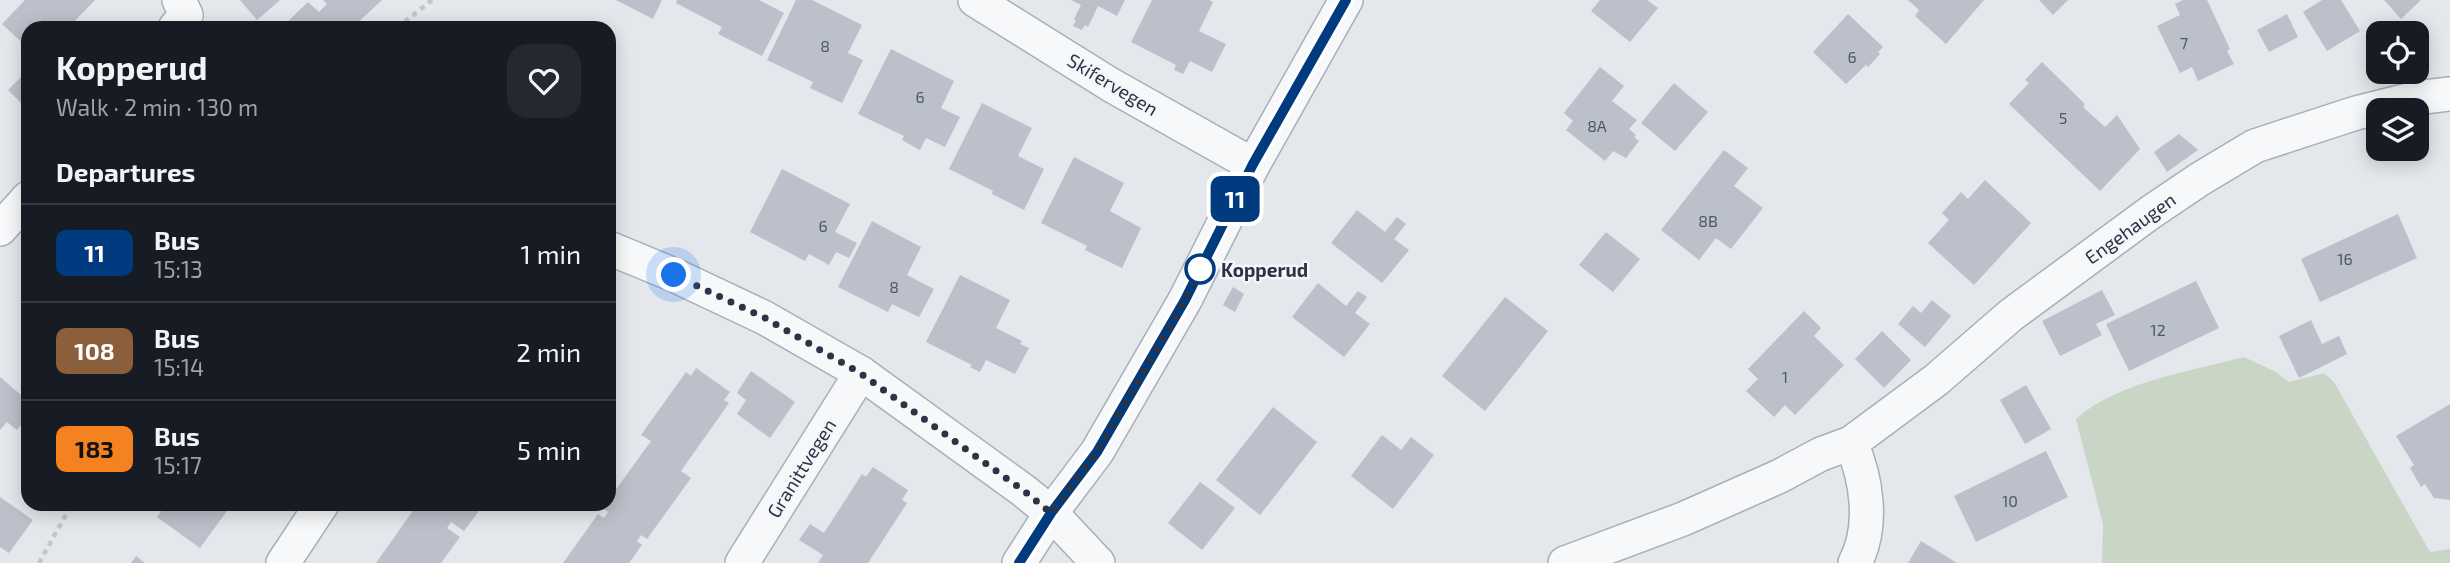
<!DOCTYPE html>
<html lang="en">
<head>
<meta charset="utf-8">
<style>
  :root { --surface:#171b24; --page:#242831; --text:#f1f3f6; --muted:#9ea1a6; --line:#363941 }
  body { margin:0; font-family:"Exo 2",sans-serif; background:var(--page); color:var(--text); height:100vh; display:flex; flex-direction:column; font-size:26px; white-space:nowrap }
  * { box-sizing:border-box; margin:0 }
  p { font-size:23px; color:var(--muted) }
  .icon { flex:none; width:38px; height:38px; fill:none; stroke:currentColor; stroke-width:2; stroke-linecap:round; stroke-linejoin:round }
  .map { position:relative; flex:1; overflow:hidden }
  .sheet { position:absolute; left:21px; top:21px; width:595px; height:490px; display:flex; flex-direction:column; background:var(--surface); border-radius:21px; box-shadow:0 4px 18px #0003 }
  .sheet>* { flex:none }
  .badge { padding:0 14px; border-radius:10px; font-size:24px; line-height:46px }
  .buttons { position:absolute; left:2366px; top:21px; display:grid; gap:14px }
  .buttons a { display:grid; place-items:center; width:63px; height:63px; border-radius:14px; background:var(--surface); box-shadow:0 4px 18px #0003; font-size:35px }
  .you { position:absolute; width:35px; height:35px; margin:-18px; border:5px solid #fff; border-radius:50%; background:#1a73e8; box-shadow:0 0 0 10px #1a73e833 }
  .map>.badge { position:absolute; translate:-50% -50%; box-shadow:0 0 0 4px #fff }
  h2 { padding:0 35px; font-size:26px; line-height:63px }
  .round { display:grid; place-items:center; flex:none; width:74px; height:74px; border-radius:21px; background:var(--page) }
  .head { display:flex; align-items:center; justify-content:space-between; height:119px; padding:0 35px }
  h1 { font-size:33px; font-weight:700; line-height:52px }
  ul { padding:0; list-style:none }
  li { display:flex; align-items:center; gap:21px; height:98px; padding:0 35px; border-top:2px solid var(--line) }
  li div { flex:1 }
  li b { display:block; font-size:26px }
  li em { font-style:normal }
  li .badge { min-width:77px; font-weight:700; text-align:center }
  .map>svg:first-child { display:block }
</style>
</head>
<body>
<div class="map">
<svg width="2450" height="563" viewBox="0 0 2450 563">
  <rect width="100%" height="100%" fill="#e4e7ec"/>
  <path fill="#c9d6c5" d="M2244,357L2276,372L2289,382L2324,373L2334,382L2430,552L2450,549V563H2102L2103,524L2076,419C2117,382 2191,371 2244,357Z"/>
  <g fill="#bbc0ca">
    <path d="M25,0H95L68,28H28V48L2,24Z"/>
    <path d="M240,0H280L257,20Z"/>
    <path d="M323,0H382L352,28L343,21L336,28H281L308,2L319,12L327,4Z"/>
    <path d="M616,0H662L653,19Z"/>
    <path d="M677,0H759L784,13L762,56L718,34L722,27L676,3Z"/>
    <path d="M796,0H812L862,25L848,53L863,60L842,103L810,88L813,82L767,60Z"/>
    <path d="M1071,0H1125L1117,16L1098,6L1088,27L1085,25L1082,30L1073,26L1076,21L1074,19L1081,5Z"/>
    <path d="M1152,0H1209L1213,2L1199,31L1226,44L1212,72L1190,61L1183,74L1174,70L1176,65L1131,42Z"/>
    <path d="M1600,0H1647L1658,8L1630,42L1591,11Z"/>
    <path d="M1908,0H1984L1946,44L1915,16L1919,10Z"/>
    <path d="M2039,0H2068L2053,15Z"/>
    <path d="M2183,0H2207L2230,49L2227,51L2234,64L2198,81L2192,67L2180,73L2157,26L2180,15L2175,4Z"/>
    <path d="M2322,0H2341L2360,31L2327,51L2303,12Z"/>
    <path d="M2384,0H2421L2401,19Z"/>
    <path d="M1848,14L1883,47L1878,52L1880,54L1868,67L1866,65L1846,84L1813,52Z"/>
    <path d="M2287,14L2298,37L2269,52L2257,30Z"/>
    <path d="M891,49L954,81L941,108L960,117L945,147L926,138L920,150L902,140L904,136L858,114Z"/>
    <path d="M2042,62L2085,104L2083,107L2105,127L2117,115L2140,149L2100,191L2009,104L2029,83L2025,80Z"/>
    <path d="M1600,67L1624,86L1612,101L1637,120L1629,129L1636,135L1634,137L1639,141L1626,158L1613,151L1605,161L1566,130L1573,121L1564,113Z"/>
    <path d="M28,70V110L8,90Z"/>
    <path d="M1674,83L1708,112L1675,151L1641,123Z"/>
    <path d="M982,103L1032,128L1018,156L1044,169L1024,210L992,194L993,191L949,169Z"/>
    <path d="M2179,134L2198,150L2167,172L2154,152Z"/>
    <path d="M1724,150L1748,168L1734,186L1763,208L1731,249L1716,238L1699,260L1661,230Z"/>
    <path d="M1074,157L1124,183L1110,211L1141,228L1122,268L1085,250L1087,246L1041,223Z"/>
    <path d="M782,169L850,204L835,232L857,243L849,258L836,252L829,265L809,254L805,261L750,232Z"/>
    <path d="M1985,180L2031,223L1974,285L1928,243L1949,220L1942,213L1961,192L1968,199Z"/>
    <path d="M1357,210L1385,232L1397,217L1406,224L1394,239L1409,250L1382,283L1331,243Z"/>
    <path d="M2398,214L2417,258L2320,302L2301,259Z"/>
    <path d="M872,221L921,247L907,275L934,289L919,317L892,304L888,312L838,287Z"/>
    <path d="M1606,232L1640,259L1613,292L1579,265Z"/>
    <path d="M960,275L1010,300L996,328L1022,341L1020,344L1029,348L1015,374L986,360L980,372L970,367L972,365L926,342Z"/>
    <path d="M2196,281L2219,328L2129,371L2106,324Z"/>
    <path d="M1318,283L1346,306L1358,291L1367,297L1355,313L1370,324L1344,357L1292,317Z"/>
    <path d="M1233,287L1244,294L1235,312L1223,305Z"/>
    <path d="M2102,290L2115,315L2096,324L2102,335L2060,356L2042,321Z"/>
    <path d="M1505,297L1548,331L1485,411L1442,376Z"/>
    <path d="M1932,300L1951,316L1925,347L1898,324L1913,306L1921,313Z"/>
    <path d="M1804,311L1821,328L1814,336L1844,365L1795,415L1785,405L1774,417L1746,391L1758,379L1748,369Z"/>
    <path d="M2311,320L2322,344L2339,336L2347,354L2299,378L2279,336Z"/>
    <path d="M1882,331L1911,360L1884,388L1855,359Z"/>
    <path d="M696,368L730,392L724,400L729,403L681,471L691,478L647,539L641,535L637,541L642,545L629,563H563L598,514L604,518L608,512L603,508L606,504H609V499L651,441L641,435L686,372L691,376Z"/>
    <path d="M751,371L795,402L770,438L737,414L746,400L737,393Z"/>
    <path d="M0,377L28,401V417L17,430L7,422L0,430Z"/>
    <path d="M2026,385L2051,429L2025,444L2000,400Z"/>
    <path d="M2450,404V500L2434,498L2425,484L2421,487L2410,468L2414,465L2396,436Z"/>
    <path d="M1273,407L1317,442L1260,515L1216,480Z"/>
    <path d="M1382,435L1401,450L1411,437L1434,455L1393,509L1351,476Z"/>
    <path d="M2046,451L2068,497L1976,542L1954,496Z"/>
    <path d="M873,467L908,490L902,500L907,503L868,563H818L823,555L799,540L810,524L824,533L862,474L866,477Z"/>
    <path d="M1200,482L1235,508L1202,550L1168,523Z"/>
    <path d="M0,497L33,520L9,553L0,547Z"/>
    <path d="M166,504H232L200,548L157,517Z"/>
    <path d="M401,504H484L464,531L451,522L447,528L460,537L441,563H376L412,512Z"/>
    <path d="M1921,541L1957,563H1908Z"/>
    <path d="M136,556L145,563H131Z"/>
  </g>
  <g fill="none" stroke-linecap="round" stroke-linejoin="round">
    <g stroke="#a9aeb7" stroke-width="36">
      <g id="minor">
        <path d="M975,0L1111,85L1253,165"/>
        <path d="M175,28L186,15L179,0"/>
        <path d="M0,229L28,198"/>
        <path d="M609,248L674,275L765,318L861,373L1024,491L1051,513L1098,563"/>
        <path d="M1851,443C1867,479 1874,527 1855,563"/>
        <path d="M283,563L322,504"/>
        <path d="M742,563L861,373"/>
        <path d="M1019,563L1051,513L1097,452L1185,300L1253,165L1346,0"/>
        <path d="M1565,563L1683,519L1780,476L1821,454L1851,443L1936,380L2011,315L2151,212L2200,179L2255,146L2356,113L2416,98L2450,94"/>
      </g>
    </g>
    <g stroke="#c2c5cb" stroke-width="4.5" stroke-dasharray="5 5" stroke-linecap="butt">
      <path d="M397,28L432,0"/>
      <path d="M39,563L72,504"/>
    </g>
    <use href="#minor" stroke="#f7f8fa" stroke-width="33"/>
  </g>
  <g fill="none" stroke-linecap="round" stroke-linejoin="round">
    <g stroke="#fff" stroke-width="16">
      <path id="line" d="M1019,563L1051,513L1097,452L1185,300L1253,164L1346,0"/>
    </g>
    <use href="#line" stroke="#003b80" stroke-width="10"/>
    <path stroke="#2b3445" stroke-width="7" stroke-dasharray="0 12.6" d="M674,275L765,318L860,373L1024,491L1051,513L1097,452L1185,300L1200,269"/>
  </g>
  <circle fill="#fff" stroke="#003b80" stroke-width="3.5" cx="1200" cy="269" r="14"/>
  <g text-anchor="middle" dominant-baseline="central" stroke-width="5" stroke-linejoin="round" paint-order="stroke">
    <g font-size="16" fill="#4f5766">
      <text x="2184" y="42">7</text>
      <text x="825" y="45">8</text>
      <text x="1852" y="56">6</text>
      <text x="920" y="96">6</text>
      <text x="2063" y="117">5</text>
      <text x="1597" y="125">8A</text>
      <text x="1708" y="220">8B</text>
      <text x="823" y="225">6</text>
      <text x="2345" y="258">16</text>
      <text x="894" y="286">8</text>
      <text x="2158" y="329">12</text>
      <text x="1785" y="376">1</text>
      <text x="2010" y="500">10</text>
    </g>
    <g font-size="19" fill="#2b3445" stroke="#f4f6f9">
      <text transform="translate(1113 84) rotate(31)">Skifervegen</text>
      <text transform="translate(2130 228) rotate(-36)">Engehaugen</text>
      <text transform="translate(801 468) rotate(-58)">Granittvegen</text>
    </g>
    <g font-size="19" font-weight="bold" fill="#2b3445" stroke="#f4f6f9" text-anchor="start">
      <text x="1221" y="269">Kopperud</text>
    </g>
  </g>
</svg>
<div class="buttons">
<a><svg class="icon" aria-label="locate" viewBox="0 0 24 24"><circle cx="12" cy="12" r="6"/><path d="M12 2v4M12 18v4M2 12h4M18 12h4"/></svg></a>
<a><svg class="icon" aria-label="layers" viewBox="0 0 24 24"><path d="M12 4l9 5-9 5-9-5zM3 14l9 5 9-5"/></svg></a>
</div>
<div class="you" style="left:674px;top:275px"></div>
<b class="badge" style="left:1235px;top:199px;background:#003b80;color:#fff">11</b>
<section class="sheet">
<div class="head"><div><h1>Kopperud</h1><p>Walk · 2 min · 130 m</p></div><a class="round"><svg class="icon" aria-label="heart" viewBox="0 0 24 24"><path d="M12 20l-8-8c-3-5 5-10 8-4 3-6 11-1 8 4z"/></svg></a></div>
<h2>Departures</h2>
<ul>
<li><span class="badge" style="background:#003b80;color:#fff">11</span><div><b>Bus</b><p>15:13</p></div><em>1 min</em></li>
<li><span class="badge" style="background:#8b5e3c;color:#fff">108</span><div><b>Bus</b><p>15:14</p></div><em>2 min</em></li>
<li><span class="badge" style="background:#f58220;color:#111">183</span><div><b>Bus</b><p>15:17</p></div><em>5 min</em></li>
</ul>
</section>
</div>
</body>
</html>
